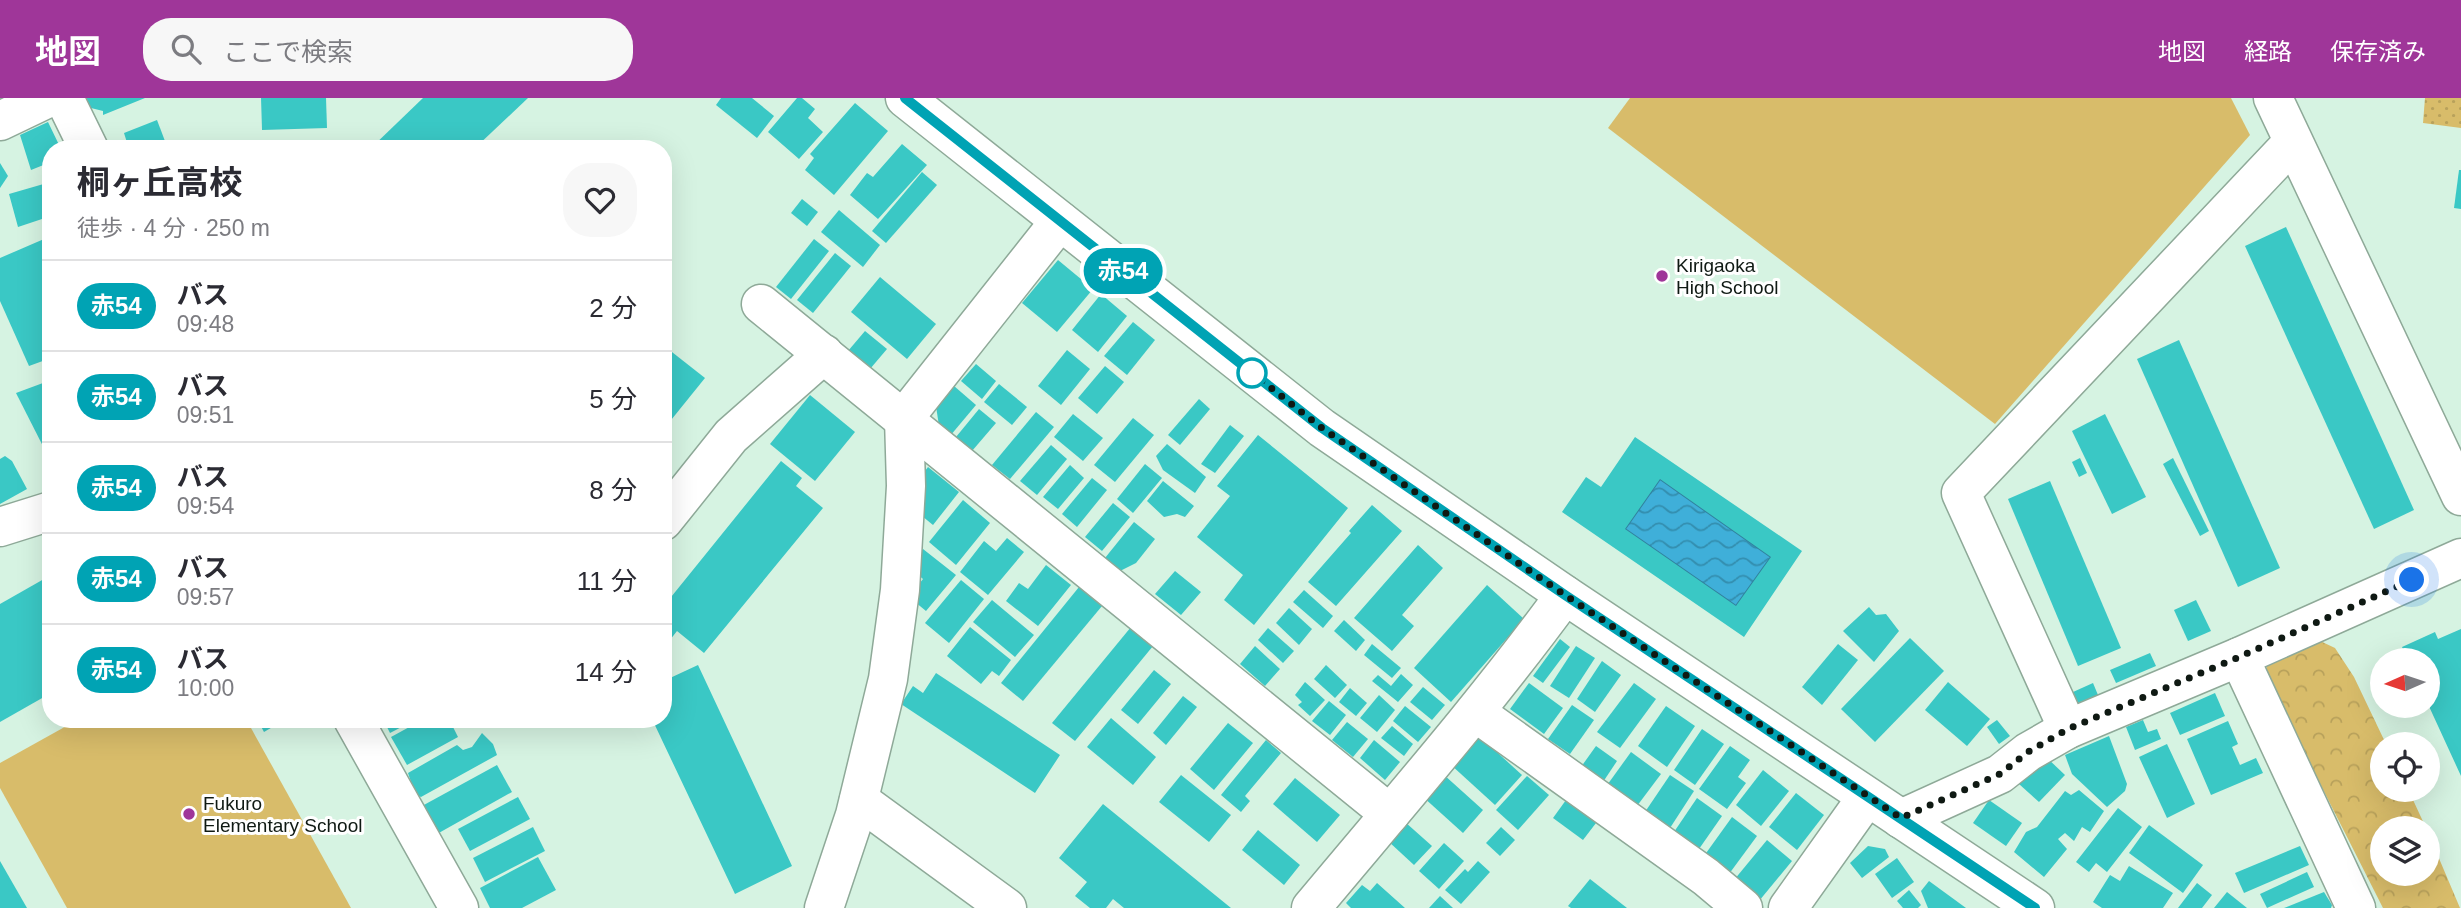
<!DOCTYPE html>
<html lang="ja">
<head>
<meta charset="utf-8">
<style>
  :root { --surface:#fff; --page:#f7f7f7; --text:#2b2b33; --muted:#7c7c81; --line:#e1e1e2; --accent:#9f3699 }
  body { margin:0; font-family:Helvetica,"Noto Sans JP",sans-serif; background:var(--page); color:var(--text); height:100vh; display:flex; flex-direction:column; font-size:26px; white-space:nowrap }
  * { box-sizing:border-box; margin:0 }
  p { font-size:23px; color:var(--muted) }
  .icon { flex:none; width:38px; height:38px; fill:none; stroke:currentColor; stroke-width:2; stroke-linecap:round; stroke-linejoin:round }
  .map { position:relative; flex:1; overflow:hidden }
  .details { position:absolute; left:42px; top:42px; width:630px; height:588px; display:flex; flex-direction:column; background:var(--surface); border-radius:28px; box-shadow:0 7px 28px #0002 }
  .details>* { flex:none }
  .badge { padding:0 14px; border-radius:23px; font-size:24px; line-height:46px }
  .needle { width:46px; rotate:267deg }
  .tools { position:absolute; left:2370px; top:550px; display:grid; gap:14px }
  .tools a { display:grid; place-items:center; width:70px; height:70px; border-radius:50%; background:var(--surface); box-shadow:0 7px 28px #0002; font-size:35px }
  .you { position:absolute; width:35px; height:35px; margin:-18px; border:5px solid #fff; border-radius:50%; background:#1a73e8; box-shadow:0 0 0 10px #1a73e833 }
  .map>.badge { position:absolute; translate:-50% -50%; box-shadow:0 0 0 4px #fff }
  .round { display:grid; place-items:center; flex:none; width:74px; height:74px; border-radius:28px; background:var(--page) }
  .summary { display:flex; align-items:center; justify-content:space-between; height:119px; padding:0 35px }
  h1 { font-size:33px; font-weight:700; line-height:52px }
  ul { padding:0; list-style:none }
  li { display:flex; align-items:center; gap:21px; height:91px; padding:0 35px; border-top:2px solid var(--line) }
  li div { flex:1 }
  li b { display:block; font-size:26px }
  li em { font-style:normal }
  li .badge { min-width:77px; font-weight:700; text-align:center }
  header { display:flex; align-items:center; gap:42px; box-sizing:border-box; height:98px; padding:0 35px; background:var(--accent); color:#fff }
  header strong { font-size:33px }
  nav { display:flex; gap:38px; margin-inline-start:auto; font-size:24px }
  .search { width:490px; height:63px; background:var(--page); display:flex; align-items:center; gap:18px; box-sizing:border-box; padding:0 24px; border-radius:28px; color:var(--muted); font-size:26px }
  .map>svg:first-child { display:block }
</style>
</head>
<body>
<header>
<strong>地図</strong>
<div class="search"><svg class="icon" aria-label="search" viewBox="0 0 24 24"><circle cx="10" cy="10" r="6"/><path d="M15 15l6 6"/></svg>ここで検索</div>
<nav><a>地図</a><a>経路</a><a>保存済み</a></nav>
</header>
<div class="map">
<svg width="2461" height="810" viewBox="0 0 2461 810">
  <defs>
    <pattern id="park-crowns" width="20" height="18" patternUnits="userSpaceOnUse" patternTransform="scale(1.75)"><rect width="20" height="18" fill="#d8bc6a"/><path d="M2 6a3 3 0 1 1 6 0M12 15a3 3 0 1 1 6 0" fill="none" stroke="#b8a15b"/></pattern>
    <pattern id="garden-dots" width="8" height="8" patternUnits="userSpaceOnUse" patternTransform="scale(1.75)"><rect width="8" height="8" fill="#d8bc6a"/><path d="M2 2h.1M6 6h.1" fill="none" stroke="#b8a15b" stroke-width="1.8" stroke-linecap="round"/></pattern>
    <pattern id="water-waves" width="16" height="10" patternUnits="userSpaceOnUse" patternTransform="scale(1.75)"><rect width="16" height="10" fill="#3fafd9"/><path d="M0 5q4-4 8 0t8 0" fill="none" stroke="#338eaf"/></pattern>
  </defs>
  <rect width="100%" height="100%" fill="#d6f3e2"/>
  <g fill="#d8bc6a">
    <path d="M1630,0H2231L2250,37L1995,326L1608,30Z"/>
    <path d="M79,621H246L351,810H67L0,690V665Z"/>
  </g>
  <path fill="url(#park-crowns)" d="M2318,542L2335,550L2354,579L2386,646H2382V691H2408L2426,730H2382V775H2427V732L2460,810H2383L2264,575L2271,560Z"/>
  <path fill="url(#garden-dots)" d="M2425,0H2461V30L2423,25Z"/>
  <path fill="url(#water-waves)" stroke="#31829e" stroke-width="2" d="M1660,381L1771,459L1736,508L1625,431Z"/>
  <g fill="#3ac8c5" fill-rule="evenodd">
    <path d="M86,0H145L103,17V13L91,10Z"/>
    <path d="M261,0H326L327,30L262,32Z"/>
    <path d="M423,0H528L474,51H370Z"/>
    <path d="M721,0H752L774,18L757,40L716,7Z"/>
    <path d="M797,0H802L815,11L808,20L823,34L799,61L768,34Z"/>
    <path d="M855,5L888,33L834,97L805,72L814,60L810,56Z"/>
    <path d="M157,22L168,51H129L124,35Z"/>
    <path d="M48,24L61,51H51V64L31,72L20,37Z"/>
    <path d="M902,46L927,67L878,121L850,97L867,75L873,79Z"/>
    <path d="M0,65L8,78L0,90Z"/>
    <path d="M2459,72H2461V111L2454,110Z"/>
    <path d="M922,74L937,87L886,145L872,133Z"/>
    <path d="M47,85L49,91L51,90V118L18,129L9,96Z"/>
    <path d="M802,101L818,114L807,128L791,115Z"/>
    <path d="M839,112L880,147L863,169L821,134Z"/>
    <path d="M2286,129L2414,412L2374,431L2245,148Z"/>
    <path d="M51,138V260L29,268L0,203V160Z"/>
    <path d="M814,141L829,153L791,201L776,189Z"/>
    <path d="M835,155L851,168L813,215L797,202Z"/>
    <path d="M1058,162L1093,191L1057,234L1022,205Z"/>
    <path d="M880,179L936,226L907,261L851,214Z"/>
    <path d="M1101,196L1127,218L1098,254L1072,232Z"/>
    <path d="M1133,224L1155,242L1127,277L1104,258Z"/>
    <path d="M865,233L887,251L870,271L848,253Z"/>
    <path d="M2179,242L2280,470L2238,489L2137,261Z"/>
    <path d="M663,247L705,280L663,332Z"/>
    <path d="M1067,252L1090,271L1061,307L1038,288Z"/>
    <path d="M976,266L996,283L982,301L961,283Z"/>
    <path d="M1105,268L1124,284L1097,316L1078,300Z"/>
    <path d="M51,282V364L16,295Z"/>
    <path d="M999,286L1027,309L1012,327L984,304Z"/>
    <path d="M954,288L976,307L950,338L939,328L936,308Z"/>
    <path d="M810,297L855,334L815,383L770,346Z"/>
    <path d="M1199,301L1210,311L1180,347L1168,337Z"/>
    <path d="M979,311L996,325L972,353L956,339Z"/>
    <path d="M1036,314L1054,329L1010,381L992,367Z"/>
    <path d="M1073,316L1103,340L1083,363L1054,339Z"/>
    <path d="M2105,316L2146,399L2112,416L2072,333Z"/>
    <path d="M1133,320L1154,337L1115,384L1094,367Z"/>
    <path d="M1230,327L1244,338L1215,375L1201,366Z"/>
    <path d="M1258,337L1348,410L1254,527L1224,502L1243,477L1197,439L1230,398L1217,388Z"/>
    <path d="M1635,339L1802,453L1744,539L1562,414L1586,379L1601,389ZM1660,381L1771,459L1736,508L1625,431Z"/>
    <path d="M1167,346L1206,379L1195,395L1163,372L1156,358Z"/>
    <path d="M1051,347L1067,361L1037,397L1020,383Z"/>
    <path d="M5,358L12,363L27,391L0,406V361Z"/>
    <path d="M2080,360L2087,375L2079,379L2072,364Z"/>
    <path d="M2173,360L2209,433L2200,438L2163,366Z"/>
    <path d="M781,363L802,380L796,388L823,410L704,555L677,533L666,547L663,546V509Z"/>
    <path d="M1145,366L1162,380L1133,415L1117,401Z"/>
    <path d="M1070,367L1084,380L1058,411L1043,399Z"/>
    <path d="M928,369L959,394L933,427L911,409L913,389Z"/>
    <path d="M1092,380L1107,392L1077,429L1062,416Z"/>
    <path d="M1163,383L1194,408L1185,419L1177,416L1164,419L1147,403Z"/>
    <path d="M2050,383L2121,550L2078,568L2008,401Z"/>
    <path d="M963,402L990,425L956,467L929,444Z"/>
    <path d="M1113,405L1130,419L1102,453L1085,439Z"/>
    <path d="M1372,407L1402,433L1336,508L1308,484L1351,435L1349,433Z"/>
    <path d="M1134,424L1155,441L1136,465L1120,473L1105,460Z"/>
    <path d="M1007,440L1024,454L988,497L960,474L984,443L996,453Z"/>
    <path d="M1418,447L1443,470L1402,517L1414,528L1392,553L1354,520Z"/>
    <path d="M923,451L956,477L926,513L909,499L923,481L909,469Z"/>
    <path d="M1046,467L1071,487L1038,528L1006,503L1019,485L1028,491Z"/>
    <path d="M1175,473L1201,494L1181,517L1155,496Z"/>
    <path d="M51,477V595L0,624V506Z"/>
    <path d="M961,482L984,501L949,545L925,525Z"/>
    <path d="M1487,487L1524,521L1451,604L1414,570Z"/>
    <path d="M1079,489L1102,508L1023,603L1001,585Z"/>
    <path d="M1304,492L1333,518L1323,530L1293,504Z"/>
    <path d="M992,502L1034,537L1015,559L973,524Z"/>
    <path d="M2196,502L2211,533L2188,543L2174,512Z"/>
    <path d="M1869,509L1876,517L1886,516L1899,533L1874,564L1843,533Z"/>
    <path d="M1289,510L1312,531L1299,547L1276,525Z"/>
    <path d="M1344,522L1365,542L1356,553L1334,533Z"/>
    <path d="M970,529L1011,562L999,578L992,573L981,586L947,558Z"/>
    <path d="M1131,529L1153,548L1075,643L1052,625Z"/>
    <path d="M1268,530L1294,553L1283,565L1258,542Z"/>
    <path d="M2461,531V678L2427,604V562H2408L2402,549L2435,534L2438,541Z"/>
    <path d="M1910,540L1944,573L1875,644L1841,611Z"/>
    <path d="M1560,541L1570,549L1543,585L1533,578Z"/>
    <path d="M1372,546L1401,570L1392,580L1364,557Z"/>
    <path d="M1838,546L1858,562L1822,607L1802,589Z"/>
    <path d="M1255,548L1280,571L1265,588L1240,566Z"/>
    <path d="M1576,548L1595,560L1569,600L1550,588Z"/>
    <path d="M2150,555L2156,568L2116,585L2110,572Z"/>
    <path d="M1602,563L1621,577L1595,614L1577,601Z"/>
    <path d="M663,565L670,580L698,567L792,768L735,796L652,621H663Z"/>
    <path d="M1326,567L1347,587L1335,600L1314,581Z"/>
    <path d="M1154,572L1171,586L1138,626L1121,612Z"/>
    <path d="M936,575L1060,657L1035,695L901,606L913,588L923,595Z"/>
    <path d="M1401,576L1413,587L1398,604L1372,583L1378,577L1391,588Z"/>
    <path d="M1305,584L1325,602L1310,618L1298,607L1302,604L1295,597Z"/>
    <path d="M1948,584L1990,621L1967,648L1925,612Z"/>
    <path d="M1529,585L1563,610L1544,636L1510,611Z"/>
    <path d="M1634,585L1656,601L1620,650L1597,634Z"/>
    <path d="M2093,585L2098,597L2078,605L2073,594Z"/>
    <path d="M1423,589L1445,607L1432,622L1410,604Z"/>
    <path d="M1350,590L1367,605L1356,618L1339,604Z"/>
    <path d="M2215,595L2225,618L2180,637L2170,615Z"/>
    <path d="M1379,597L1395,612L1377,634L1360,620Z"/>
    <path d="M1183,598L1197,609L1166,647L1153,635Z"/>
    <path d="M1329,603L1346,617L1330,637L1312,623Z"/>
    <path d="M1572,607L1594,622L1570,656L1548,641Z"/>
    <path d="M1405,608L1431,629L1418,644L1393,623Z"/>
    <path d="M1666,608L1695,628L1667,669L1638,648Z"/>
    <path d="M1111,620L1156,659L1133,687L1087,649Z"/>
    <path d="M257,621H279L281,624L264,634Z"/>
    <path d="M383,621H417L390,635Z"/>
    <path d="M424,621H449L458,639L407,667L391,639Z"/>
    <path d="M1997,622L2010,638L1999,646L1987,629Z"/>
    <path d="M2143,622L2148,634L2157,631L2161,641L2135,652L2126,629Z"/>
    <path d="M2228,623L2238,646L2232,649L2240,667L2256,660L2263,675L2211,697L2187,641Z"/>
    <path d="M1347,624L1368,641L1353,659L1332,642Z"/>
    <path d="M1228,625L1253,645L1214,692L1190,671Z"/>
    <path d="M1392,628L1413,646L1404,658L1381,640Z"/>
    <path d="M1702,631L1724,646L1695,687L1674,672Z"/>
    <path d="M482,635L493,646L497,657L421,699L415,696L408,675L457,647L463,652L472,649Z"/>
    <path d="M1477,636L1522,677L1495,707L1450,666Z"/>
    <path d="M2109,638L2127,686L2125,693L2107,709L2072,676L2065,657Z"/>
    <path d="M1266,642L1281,655L1245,698L1250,703L1241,714L1221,697Z"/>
    <path d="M1374,642L1400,664L1385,682L1360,660Z"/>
    <path d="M2167,646L2195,706L2167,720L2139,659Z"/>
    <path d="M1596,648L1617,663L1603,684L1581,669Z"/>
    <path d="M1730,648L1750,662L1738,679L1746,685L1727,711L1699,691Z"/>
    <path d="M1631,654L1661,676L1634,712L1605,690Z"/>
    <path d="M2045,658L2065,677L2039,704L2019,686Z"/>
    <path d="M497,667L512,694L437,736L422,708Z"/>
    <path d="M1763,672L1789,693L1761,728L1736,707Z"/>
    <path d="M1443,676L1483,712L1463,735L1422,698Z"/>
    <path d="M1181,677L1231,717L1209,744L1159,704Z"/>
    <path d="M1670,677L1694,693L1670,730L1645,714Z"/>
    <path d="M1527,678L1549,697L1518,732L1496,712Z"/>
    <path d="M1295,680L1340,717L1317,744L1273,706Z"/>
    <path d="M2079,692L2104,713L2090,734L2082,729L2074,743L2065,735L2058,741L2067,751L2044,779L2014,754L2026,734L2037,729L2065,693L2071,697Z"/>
    <path d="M1796,695L1824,717L1797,752L1769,729Z"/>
    <path d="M518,699L530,721L470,753L458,731Z"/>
    <path d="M1697,700L1722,718L1699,751L1674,734Z"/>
    <path d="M1566,702L1596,725L1583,742L1553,720Z"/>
    <path d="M1989,702L2022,725L2006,748L1973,725Z"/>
    <path d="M1103,706L1231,810H1124L1113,801L1106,810H1090L1075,798L1087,784L1059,760Z"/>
    <path d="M2118,710L2142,729L2107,774L2096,765L2089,774L2076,764Z"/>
    <path d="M1732,719L1757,738L1729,776L1704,758Z"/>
    <path d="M1405,724L1432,748L1414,767L1388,743Z"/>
    <path d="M2149,727L2203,767L2183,795L2129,755Z"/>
    <path d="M533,729L545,753L485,784L473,760Z"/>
    <path d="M1501,729L1515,742L1500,758L1486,745Z"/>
    <path d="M1258,732L1300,767L1284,787L1242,752Z"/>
    <path d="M1767,742L1792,763L1759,803L1734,782Z"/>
    <path d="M1444,745L1464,763L1439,791L1419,773Z"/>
    <path d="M1868,748L1885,751L1889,759L1862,780L1850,765Z"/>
    <path d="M2300,748L2309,767L2244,795L2235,775Z"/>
    <path d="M538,759L556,792L522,810H490L480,790Z"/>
    <path d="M1897,760L1914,784L1892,800L1875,776Z"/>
    <path d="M0,763L27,810H0Z"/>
    <path d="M1478,763L1490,774L1461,806L1445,792L1465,771L1468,774Z"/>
    <path d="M2129,768L2173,795L2163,810H2102L2093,804L2110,777L2120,783Z"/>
    <path d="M2307,774L2314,789L2267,810L2260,796Z"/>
    <path d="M1590,781L1627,810H1571L1568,808Z"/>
    <path d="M1929,783L1966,810H1928L1921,793Z"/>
    <path d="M1377,785L1405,810H1351L1346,805L1362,787L1370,793Z"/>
    <path d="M2197,785L2212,797L2202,810H2178Z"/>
    <path d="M1909,792L1921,807L1918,810H1903L1897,803Z"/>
    <path d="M2227,794L2247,810H2214Z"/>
    <path d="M2324,794L2332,807L2331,810H2284Z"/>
    <path d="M1440,798L1453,810H1429Z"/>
  </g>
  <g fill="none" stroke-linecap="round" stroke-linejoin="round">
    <g stroke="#8ea998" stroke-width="41">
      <g id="minor">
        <path d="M64,0L89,51"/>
        <path d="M905,0L1322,330L1565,497L2035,810"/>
        <path d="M2273,0L2461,398"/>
        <path d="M0,23L48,0"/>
        <path d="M761,206L1390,716"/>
        <path d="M663,423L731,338L824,256"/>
        <path d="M0,429L51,413"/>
        <path d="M2239,559L2356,810"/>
        <path d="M1475,614L1706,779L1743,810"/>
        <path d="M353,621L459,810"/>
        <path d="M2068,631L1961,395L2293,44"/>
        <path d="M859,702L1007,810"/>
        <path d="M1901,721L2000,676L2028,654L2068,631L2239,559L2461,460"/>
        <path d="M824,810L855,717L888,581L900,492L906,388L904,320L1060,123"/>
        <path d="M1311,810C1397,707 1486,605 1565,497"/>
        <path d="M1788,810L1867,699"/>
      </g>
    </g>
    <use href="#minor" stroke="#fff" stroke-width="38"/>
  </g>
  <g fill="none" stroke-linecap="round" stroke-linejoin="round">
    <g stroke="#fff" stroke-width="16">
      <path id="line" d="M905,0L1322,330L1565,497L2035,810"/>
    </g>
    <use href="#line" stroke="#00a3b4" stroke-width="10"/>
    <path stroke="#0f1913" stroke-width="7" stroke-dasharray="0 12.6" d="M1252,275L1322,330L1565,497L1901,720L2000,676L2028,654L2068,631L2239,559L2412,482"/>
  </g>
  <g fill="#9f3699" stroke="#fff" stroke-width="2.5">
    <circle cx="1662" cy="178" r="7"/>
    <circle cx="189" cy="716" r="7"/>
  </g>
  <circle fill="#fff" stroke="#00a3b4" stroke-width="3.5" cx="1252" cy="275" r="14"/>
  <g text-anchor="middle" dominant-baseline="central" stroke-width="6" stroke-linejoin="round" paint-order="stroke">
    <g font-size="19" fill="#0f1913" stroke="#fff" text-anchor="start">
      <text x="1676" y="167">Kirigaoka<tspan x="1676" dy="22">High School</tspan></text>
      <text x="203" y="705">Fukuro<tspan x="203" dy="22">Elementary School</tspan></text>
    </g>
  </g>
</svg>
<div class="tools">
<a><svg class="needle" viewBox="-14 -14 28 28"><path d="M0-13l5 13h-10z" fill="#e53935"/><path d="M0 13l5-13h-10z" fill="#7c7c81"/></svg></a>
<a><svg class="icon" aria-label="locate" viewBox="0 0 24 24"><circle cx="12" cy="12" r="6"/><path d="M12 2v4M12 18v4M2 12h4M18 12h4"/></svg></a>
<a><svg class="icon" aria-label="layers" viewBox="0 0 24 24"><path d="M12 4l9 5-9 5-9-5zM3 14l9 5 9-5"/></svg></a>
</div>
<div class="you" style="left:2412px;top:482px"></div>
<b class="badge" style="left:1123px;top:173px;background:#00a3b4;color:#fff">赤54</b>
<section class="details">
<div class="summary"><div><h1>桐ヶ丘高校</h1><p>徒歩 · 4 分 · 250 m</p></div><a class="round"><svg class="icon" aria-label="heart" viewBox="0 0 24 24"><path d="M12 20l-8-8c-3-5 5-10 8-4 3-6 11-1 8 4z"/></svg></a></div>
<ul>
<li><span class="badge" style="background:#00a3b4;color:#fff">赤54</span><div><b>バス</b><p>09:48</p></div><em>2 分</em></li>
<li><span class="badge" style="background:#00a3b4;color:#fff">赤54</span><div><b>バス</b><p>09:51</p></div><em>5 分</em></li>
<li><span class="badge" style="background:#00a3b4;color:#fff">赤54</span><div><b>バス</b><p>09:54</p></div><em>8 分</em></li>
<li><span class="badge" style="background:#00a3b4;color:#fff">赤54</span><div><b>バス</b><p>09:57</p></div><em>11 分</em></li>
<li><span class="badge" style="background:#00a3b4;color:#fff">赤54</span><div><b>バス</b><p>10:00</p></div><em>14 分</em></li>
</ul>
</section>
</div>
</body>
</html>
